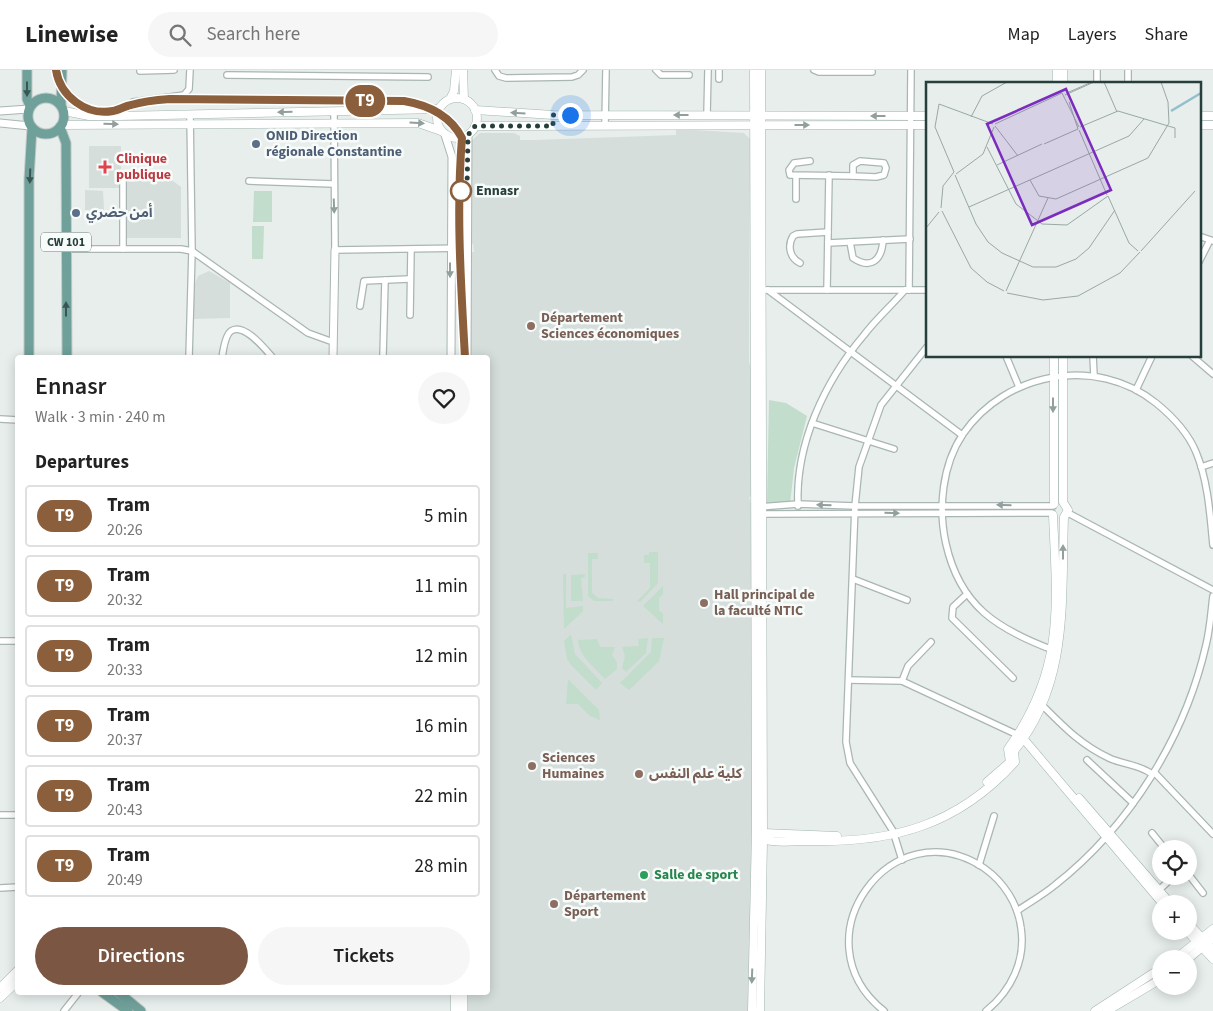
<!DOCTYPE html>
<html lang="en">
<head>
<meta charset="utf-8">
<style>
  :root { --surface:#fff; --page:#f6f6f6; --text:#222; --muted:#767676; --line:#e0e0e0; --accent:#7b5743 }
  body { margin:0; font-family:"Source Sans 3","Noto Sans Arabic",sans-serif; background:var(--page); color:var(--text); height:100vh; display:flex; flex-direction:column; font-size:19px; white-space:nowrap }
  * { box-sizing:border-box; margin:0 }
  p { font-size:16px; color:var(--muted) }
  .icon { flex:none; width:28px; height:28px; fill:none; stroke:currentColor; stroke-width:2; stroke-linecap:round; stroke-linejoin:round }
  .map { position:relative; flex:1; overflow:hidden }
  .details { position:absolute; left:15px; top:285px; width:475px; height:640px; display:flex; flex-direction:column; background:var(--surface); border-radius:5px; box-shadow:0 2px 12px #0003 }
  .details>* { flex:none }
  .badge { padding:0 10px; border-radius:16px; font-size:18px; line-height:32px }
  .buttons { position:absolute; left:1152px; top:770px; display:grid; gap:10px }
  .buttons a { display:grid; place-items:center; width:45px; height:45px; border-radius:50%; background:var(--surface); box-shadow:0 2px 12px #0003; font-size:25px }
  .you { position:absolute; width:25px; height:25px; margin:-12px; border:4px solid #fff; border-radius:50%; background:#1a73e8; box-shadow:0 0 0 8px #1a73e833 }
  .map>.badge { position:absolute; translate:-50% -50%; box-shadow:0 0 0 2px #fff }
  h2 { padding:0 20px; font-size:19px; line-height:45px }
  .round { display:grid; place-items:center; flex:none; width:52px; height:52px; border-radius:26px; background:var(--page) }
  .summary { display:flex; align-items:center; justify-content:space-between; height:85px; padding:0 20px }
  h1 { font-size:24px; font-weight:600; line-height:38px }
  .primary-button { display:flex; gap:10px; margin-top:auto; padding:10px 20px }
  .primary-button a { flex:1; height:58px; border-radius:30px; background:var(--accent); color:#fff; font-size:20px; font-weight:600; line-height:58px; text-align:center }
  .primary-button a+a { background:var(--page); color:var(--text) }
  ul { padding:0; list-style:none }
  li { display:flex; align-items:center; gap:15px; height:62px; margin:0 10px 8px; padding:0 10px; border:2px solid var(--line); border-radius:5px }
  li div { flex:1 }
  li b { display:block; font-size:19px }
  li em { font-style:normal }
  li .badge { min-width:55px; font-weight:700; text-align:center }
  header { display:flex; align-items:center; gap:30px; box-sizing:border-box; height:70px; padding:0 25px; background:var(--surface); border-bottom:1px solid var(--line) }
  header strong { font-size:24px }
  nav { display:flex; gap:28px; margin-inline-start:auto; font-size:18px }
  .search { width:350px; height:45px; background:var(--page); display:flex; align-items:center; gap:12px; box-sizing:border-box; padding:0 18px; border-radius:28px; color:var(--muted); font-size:19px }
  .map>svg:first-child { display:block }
</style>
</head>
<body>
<header>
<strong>Linewise</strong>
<div class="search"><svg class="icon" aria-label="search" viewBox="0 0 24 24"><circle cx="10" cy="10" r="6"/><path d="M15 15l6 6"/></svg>Search here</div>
<nav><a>Map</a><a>Layers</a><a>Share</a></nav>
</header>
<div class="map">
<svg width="1213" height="941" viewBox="0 0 1213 941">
  <rect width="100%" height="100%" fill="#e7eeec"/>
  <g fill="#d5dedb">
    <path d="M676,59L744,63L750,69L749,292L751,298L753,426L749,427L756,452V466L749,941H468V923L488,922V288H468L470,182H474L473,174L470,173L471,71L480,63H514L520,66V70H535L676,65Z"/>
    <rect x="89" y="76" width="32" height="42"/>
    <path d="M126,111H173L181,117V168H126Z"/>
    <path d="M85,120L103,121L104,140H85Z"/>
    <path d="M209,201L230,213V248L193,249V218L198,206Z"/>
  </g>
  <g fill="#c2ddcc">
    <path d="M254,121H272V152H253Z"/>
    <path d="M252,156H264L263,189H252Z"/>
    <path d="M769,330L786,333L807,346L794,398L790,434L767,433Z"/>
    <path d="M649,482H658V513L640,532L637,531L650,518V493H644V485H649Z"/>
    <path d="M588,483H598V489H592V523L598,528L613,529V531H594L588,526Z"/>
    <path d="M563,504H566V538L583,536V541L564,559Z"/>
    <path d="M585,504V507L581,508L583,531H571V505Z"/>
    <path d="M663,516V524L659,528V541L663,543V554L643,536Z"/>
    <path d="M571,564L575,584L602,613L596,620L572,596L567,589L564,571Z"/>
    <path d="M648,568L646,583L626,602L622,598L625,586L622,577L639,576L638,569Z"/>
    <path d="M652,568H664L659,591L629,620L620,613L651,582Z"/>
    <path d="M597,569L600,577H615L612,585L617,593V599L605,609C594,597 579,586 578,570Z"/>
    <path d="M568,609L599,640L600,650L590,646L578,634H566Z"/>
  </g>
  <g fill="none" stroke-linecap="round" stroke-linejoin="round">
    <g stroke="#a9b6b3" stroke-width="8">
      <g id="minor">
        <path d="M495,0L499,6L506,8L572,7L578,5L583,0"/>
        <path d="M656,0L661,5H689"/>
        <path d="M719,0V9"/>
        <path d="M814,0L819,2H872"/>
        <path d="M1128,0V14"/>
        <path d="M140,1L174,0"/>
        <path d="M227,5L428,7"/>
        <path d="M1097,14V0"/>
        <path d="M334,41L335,180L467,178"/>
        <path d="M707,45L708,0"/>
        <path d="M118,46L133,32L184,25L189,19L190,0"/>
        <path d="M605,56L606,0"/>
        <path d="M810,91L794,93L789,100L790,105L853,106"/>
        <path d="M860,91L884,93L886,98L884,105L876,107L853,106V95Z"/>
        <path d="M249,111L333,114"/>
        <path d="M796,129V106"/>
        <path d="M1199,166L1213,171"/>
        <path d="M850,172L853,188C871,200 882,190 883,170"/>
        <path d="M828,173L910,169"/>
        <path d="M66,179H181L192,181L308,263L333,272"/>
        <path d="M123,179V106L154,105"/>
        <path d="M1199,192L1210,170"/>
        <path d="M800,193C790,188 787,176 793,166L797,164L828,162"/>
        <path d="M766,220H927"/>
        <path d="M768,220L962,365"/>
        <path d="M827,220L829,105"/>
        <path d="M909,220L911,0"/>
        <path d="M360,236L364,211L409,209"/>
        <path d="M410,245L411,180"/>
        <path d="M383,286L385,210"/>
        <path d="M1006,286L1019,317"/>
        <path d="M1093,286L1094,306"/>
        <path d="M1192,286L1213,304"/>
        <path d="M189,288L192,181L190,44"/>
        <path d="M222,288C223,281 225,265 231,261C244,252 265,279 273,288"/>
        <path d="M1136,320L1152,286"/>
        <path d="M0,349L18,350"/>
        <path d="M812,353L894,379"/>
        <path d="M1201,397L1213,393"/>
        <path d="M798,436C795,374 825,311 864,265C876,249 892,235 905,220"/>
        <path d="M760,437L798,434L855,436H1053"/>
        <path d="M1068,443L1213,520"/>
        <path d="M760,444L1052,443"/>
        <path d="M853,509L907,530"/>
        <path d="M967,524L953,537L952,548L1013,608"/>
        <path d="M0,571H18"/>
        <path d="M1053,580C997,559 960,536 946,474C938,439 942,395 963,364C1006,302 1096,285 1156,333C1172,346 1188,363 1196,382C1208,411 1210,444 1213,475"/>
        <path d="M849,610L902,611L1018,665"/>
        <path d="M902,611L908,596L931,572"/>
        <path d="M1042,635C1064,657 1081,675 1109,688C1124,695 1138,694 1152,704"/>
        <path d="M1087,690L1133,733"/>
        <path d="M1154,702L1213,764"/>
        <path d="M0,745H18"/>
        <path d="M1152,763L1165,779"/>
        <path d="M902,790L893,761L850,693L846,672L855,436L859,397L881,335L927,277"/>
        <path d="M979,795L994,746"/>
        <path d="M1189,805L1203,823"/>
        <path d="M0,818L18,817"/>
        <path d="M1159,820L1174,806"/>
        <path d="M1017,841C1030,832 1043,825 1055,815C1130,756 1185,667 1206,575C1210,559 1211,542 1213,526"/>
        <path d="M64,941L79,922"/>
        <path d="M884,941C795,870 892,736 984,798C1004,812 1018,834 1021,858C1026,890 1011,921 986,941"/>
      </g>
    </g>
    <g stroke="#a9b6b3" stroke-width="9">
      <g id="tertiary">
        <path d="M0,41L29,39"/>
        <path d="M0,53L30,56"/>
        <path d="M445,65L452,87L451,288"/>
        <path d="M333,288L335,180"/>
        <path d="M467,288L468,65"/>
      </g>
    </g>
    <g stroke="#a3b6b1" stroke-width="9">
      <g id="secondary">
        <path d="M463,0L464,29"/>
        <path d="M1063,0V14"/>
        <path d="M1057,14V0"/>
        <circle cx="457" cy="48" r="20"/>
        <path d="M450,29L454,21L456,0"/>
        <path d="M475,40L553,45L927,46"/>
        <path d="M64,41L89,46H118L438,39"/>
        <path d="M1199,46H1213"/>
        <path d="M62,55L418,53L441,61"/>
        <path d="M1199,55H1213"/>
        <path d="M475,56L927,55"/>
        <path d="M1054,286V434"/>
        <path d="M1022,667L1163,834"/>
        <path d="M987,712L1010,692L1008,679C1065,599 1057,537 1053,445"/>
        <path d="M1079,728L1171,834"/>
        <path d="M759,765L763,763L837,766"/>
        <path d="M760,768C774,774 795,771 810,771C893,773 958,755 1015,692L1014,681C1070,613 1061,529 1064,447L1068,440L1063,432V286"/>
        <path d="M1189,854L1213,880"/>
        <path d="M1187,861L1213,889"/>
        <path d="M1175,889L1213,859"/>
        <path d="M1188,889L1213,868"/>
        <path d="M0,918L18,900"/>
        <path d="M0,928L18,911"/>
        <path d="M455,941V922"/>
        <path d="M463,941V922"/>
        <path d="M752,941L756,760L754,0"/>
        <path d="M760,941L763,770L761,0"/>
        <path d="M1095,941L1161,898"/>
        <path d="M1107,941L1161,909"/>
      </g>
    </g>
    <g stroke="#c2c9c8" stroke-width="11">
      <g id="primary">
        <path d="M27,0V29L30,36"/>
        <circle cx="46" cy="46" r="18"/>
        <path d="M61,35L62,0"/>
        <path d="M60,57L66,73L67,288"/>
        <path d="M29,288V109L32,58"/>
        <path d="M102,922L128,941"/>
        <path d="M118,922L141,941"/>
      </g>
    </g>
    <use href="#minor" stroke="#fff" stroke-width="5.5"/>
    <use href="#tertiary" stroke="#fff" stroke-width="7"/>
    <use href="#secondary" stroke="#fff" stroke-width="8"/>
    <use href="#primary" stroke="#6fa099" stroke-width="9"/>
    <path stroke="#617a76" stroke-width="1" d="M150,30L404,31C428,35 450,45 463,68C456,140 461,215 465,288"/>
  </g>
  <defs><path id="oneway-solid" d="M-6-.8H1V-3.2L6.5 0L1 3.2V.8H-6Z" transform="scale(1.25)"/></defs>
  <g fill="#385752">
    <use href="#oneway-solid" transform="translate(27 19) rotate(90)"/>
    <use href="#oneway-solid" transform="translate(30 106) rotate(92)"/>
    <use href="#oneway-solid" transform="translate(66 239) rotate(-90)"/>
  </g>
  <g fill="#929f9d">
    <use href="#oneway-solid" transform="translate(285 42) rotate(179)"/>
    <use href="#oneway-solid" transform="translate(518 43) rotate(-177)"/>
    <use href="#oneway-solid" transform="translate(681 45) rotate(-180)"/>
    <use href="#oneway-solid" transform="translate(878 46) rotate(-180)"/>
    <use href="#oneway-solid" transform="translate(417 53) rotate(4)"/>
    <use href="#oneway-solid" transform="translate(111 54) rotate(1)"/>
    <use href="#oneway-solid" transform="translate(802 55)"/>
    <use href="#oneway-solid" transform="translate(334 136) rotate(88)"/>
    <use href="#oneway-solid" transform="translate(450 200) rotate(90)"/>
    <use href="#oneway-solid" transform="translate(1053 335) rotate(90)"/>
    <use href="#oneway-solid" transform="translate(824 435) rotate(-178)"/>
    <use href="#oneway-solid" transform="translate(1004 435) rotate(-179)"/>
    <use href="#oneway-solid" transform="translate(892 443) rotate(1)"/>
    <use href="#oneway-solid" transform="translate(1063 482) rotate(-90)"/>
    <use href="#oneway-solid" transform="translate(752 906) rotate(92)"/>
  </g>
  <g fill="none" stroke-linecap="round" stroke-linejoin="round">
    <g stroke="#fff" stroke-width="11">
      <path id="line" d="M56,0C60,26 86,46 113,41C119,40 125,36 131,35C144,31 156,30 170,29L404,31C428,35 450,45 462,68C456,141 461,215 465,288"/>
    </g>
    <use href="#line" stroke="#8b5e3c" stroke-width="8"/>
    <path stroke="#263f3b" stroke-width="5" stroke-dasharray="0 9" d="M461,121L467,120L468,65L475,56H553V45H570"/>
  </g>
  <g fill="#5c6f8a" stroke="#f7fbf9" stroke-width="2">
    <circle cx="256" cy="74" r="5"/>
    <circle cx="76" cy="143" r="5"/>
  </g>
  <path fill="#e0444e" stroke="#f7fbf9" stroke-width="2" d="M102.5 89.5h5v5h5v5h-5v5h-5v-5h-5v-5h5z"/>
  <circle fill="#fff" stroke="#8b5e3c" stroke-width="2.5" cx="461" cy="121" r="10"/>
  <g fill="#8d6e63" stroke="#f7fbf9" stroke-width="2">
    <circle cx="531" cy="256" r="5"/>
    <circle cx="704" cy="533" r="5"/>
    <circle cx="532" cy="696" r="5"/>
    <circle cx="639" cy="704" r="5"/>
    <circle cx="554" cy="834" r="5"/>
  </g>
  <circle fill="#2e9e5b" stroke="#f7fbf9" stroke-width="2" cx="644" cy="805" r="5"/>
  <g text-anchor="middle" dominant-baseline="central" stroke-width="5" stroke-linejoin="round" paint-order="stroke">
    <rect fill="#f7fbf9" stroke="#657774" stroke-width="1" x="41" y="162.5" width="50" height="19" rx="4"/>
    <g font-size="12" font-weight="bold" fill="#263f3b">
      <text x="66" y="172">CW 101</text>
    </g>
    <g font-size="14" font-weight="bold" fill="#4e5e75" stroke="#f7fbf9" text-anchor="start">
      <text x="266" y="66">ONID Direction<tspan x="266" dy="16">régionale Constantine</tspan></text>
      <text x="86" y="143">أمن حضري</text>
    </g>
    <g font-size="14" font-weight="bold" fill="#be3a42" stroke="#f7fbf9" text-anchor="start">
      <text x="116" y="89">Clinique<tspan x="116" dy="16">publique</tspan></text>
    </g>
    <g font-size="14" font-weight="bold" fill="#263f3b" stroke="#f7fbf9" text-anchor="start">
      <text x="476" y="121">Ennasr</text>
    </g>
    <g font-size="14" font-weight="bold" fill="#785e54" stroke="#f7fbf9" text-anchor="start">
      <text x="541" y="248">Département<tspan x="541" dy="16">Sciences économiques</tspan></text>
      <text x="714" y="525">Hall principal de<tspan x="714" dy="16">la faculté NTIC</tspan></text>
      <text x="542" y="688">Sciences<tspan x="542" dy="16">Humaines</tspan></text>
      <text x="649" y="704">كلية علم النفس</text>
      <text x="564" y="826">Département<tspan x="564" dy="16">Sport</tspan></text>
    </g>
    <g font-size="14" font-weight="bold" fill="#27864d" stroke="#f7fbf9" text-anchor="start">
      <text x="654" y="805">Salle de sport</text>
    </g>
  </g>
  <g transform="translate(926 12)">
    <rect width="275" height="275" fill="#e7eeec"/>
    <path fill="none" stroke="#94bece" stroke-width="2.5" d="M245,29L275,11"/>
    <path fill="none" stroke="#9aa8a5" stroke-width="1" d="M178,0L191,30M143,10L166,0M136,11L153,45M139,13L168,0M45,35L56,14L81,0M69,42L136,11M69,44L92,74M154,45L192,29L249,46V56M153,48L181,113M118,62L152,47L143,20M61,65L90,122L116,142L141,143L182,114M71,83L116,62M28,90L9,45L13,22L67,42M30,92L57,72L68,45M29,93L50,142L62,160L76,171L107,185H130L150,177L163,166L189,128M104,98L113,114L130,117L222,76L243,41L242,20L235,0M182,114L203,161L212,169M43,125L203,54L218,37M15,126L17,104L28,90M16,129L45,186L61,200L78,209M0,146L13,130M215,169L269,109M80,209L122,116M81,211L117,218L152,214L194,191L214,170"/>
    <path fill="#7b2cbf" fill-opacity="0.15" stroke="#7b2cbf" stroke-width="2.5" d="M140,7L185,108L106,143L61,42Z"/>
    <rect width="275" height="275" fill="none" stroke="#263f3b" stroke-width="2.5"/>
  </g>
</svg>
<div class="buttons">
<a><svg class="icon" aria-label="locate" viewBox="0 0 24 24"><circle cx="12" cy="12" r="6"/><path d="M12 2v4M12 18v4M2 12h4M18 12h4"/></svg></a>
<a>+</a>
<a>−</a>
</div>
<div class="you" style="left:570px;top:45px"></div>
<b class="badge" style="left:365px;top:31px;background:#8b5e3c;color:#fff">T9</b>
<section class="details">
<div class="summary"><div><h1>Ennasr</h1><p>Walk · 3 min · 240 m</p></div><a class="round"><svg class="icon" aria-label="heart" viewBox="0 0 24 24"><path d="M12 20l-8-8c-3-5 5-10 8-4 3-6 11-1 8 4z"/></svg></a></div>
<h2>Departures</h2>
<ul>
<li><span class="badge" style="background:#8b5e3c;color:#fff">T9</span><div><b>Tram</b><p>20:26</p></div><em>5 min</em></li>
<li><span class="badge" style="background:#8b5e3c;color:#fff">T9</span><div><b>Tram</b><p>20:32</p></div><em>11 min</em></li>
<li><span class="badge" style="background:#8b5e3c;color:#fff">T9</span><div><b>Tram</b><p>20:33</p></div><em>12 min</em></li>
<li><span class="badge" style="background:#8b5e3c;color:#fff">T9</span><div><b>Tram</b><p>20:37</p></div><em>16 min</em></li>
<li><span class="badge" style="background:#8b5e3c;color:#fff">T9</span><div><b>Tram</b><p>20:43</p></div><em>22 min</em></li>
<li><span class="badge" style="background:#8b5e3c;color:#fff">T9</span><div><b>Tram</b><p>20:49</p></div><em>28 min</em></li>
</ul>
<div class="primary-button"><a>Directions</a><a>Tickets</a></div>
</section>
</div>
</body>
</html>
